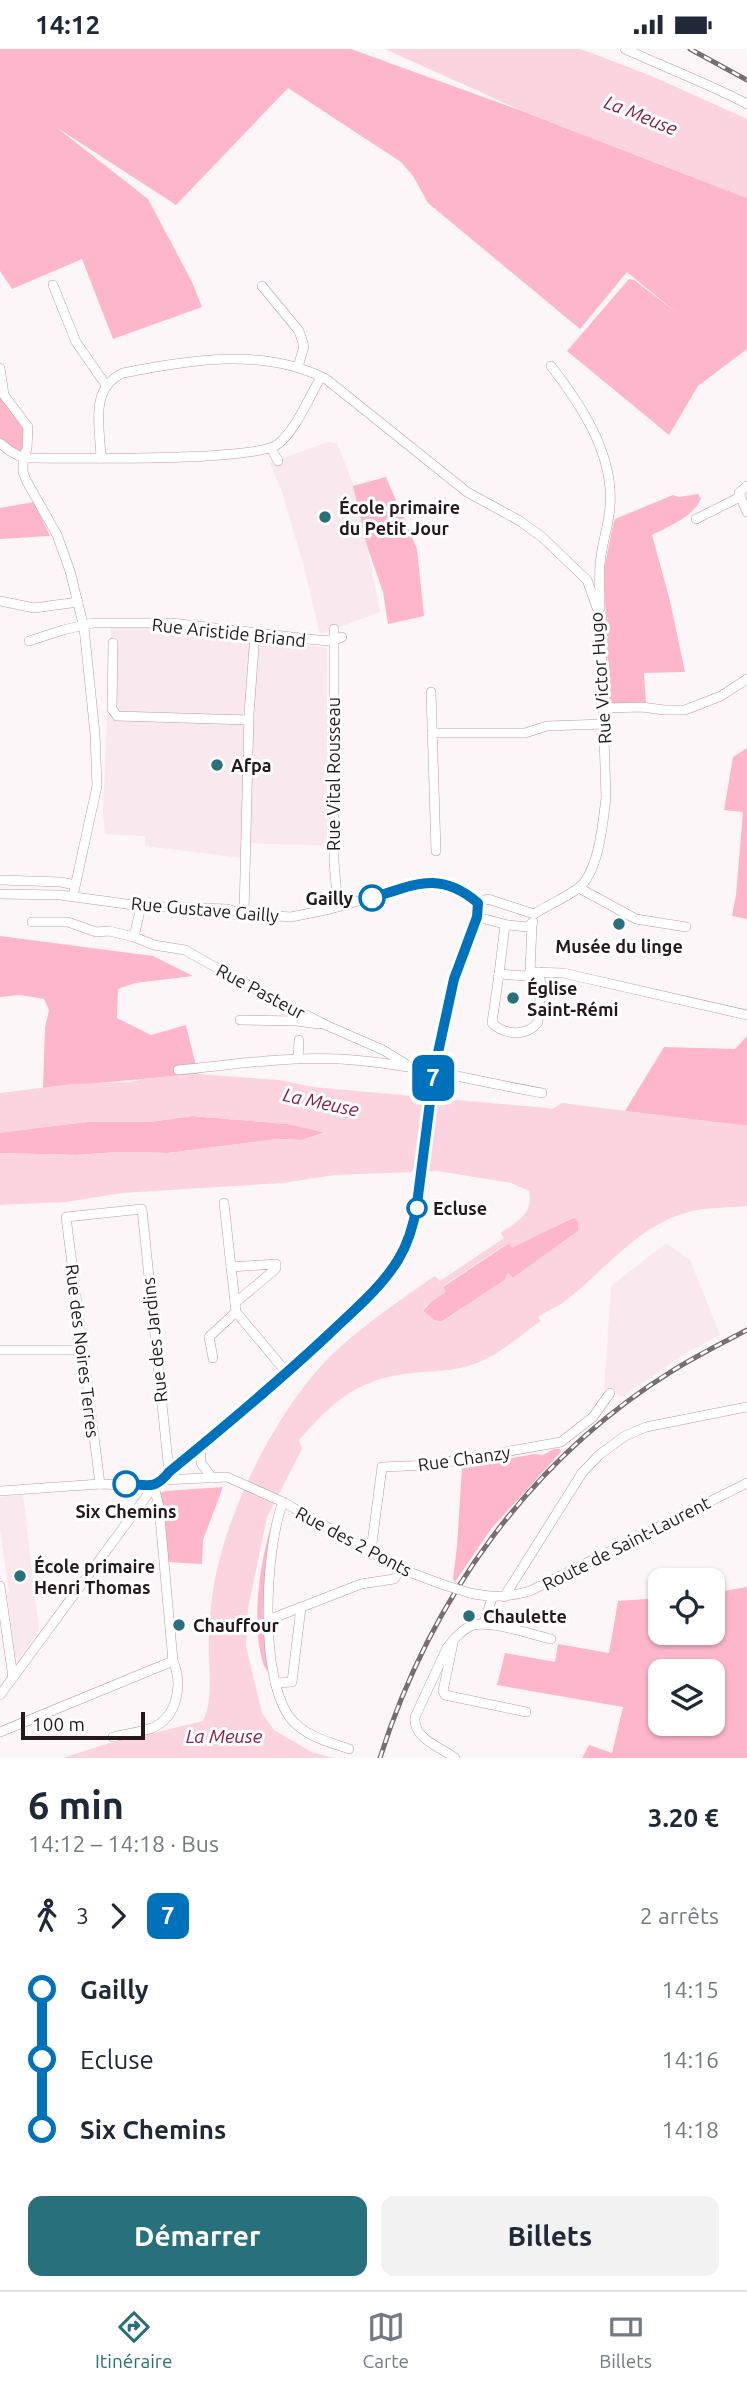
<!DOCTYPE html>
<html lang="fr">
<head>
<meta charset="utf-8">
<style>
  :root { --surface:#fff; --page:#f2f2f3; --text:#1f2937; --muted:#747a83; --line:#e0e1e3; --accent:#28707b }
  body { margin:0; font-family:Ubuntu,sans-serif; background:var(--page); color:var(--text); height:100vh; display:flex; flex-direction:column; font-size:26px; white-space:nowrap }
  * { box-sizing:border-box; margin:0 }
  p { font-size:23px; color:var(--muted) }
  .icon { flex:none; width:38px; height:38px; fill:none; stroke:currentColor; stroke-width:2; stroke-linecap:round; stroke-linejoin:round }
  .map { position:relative; height:1709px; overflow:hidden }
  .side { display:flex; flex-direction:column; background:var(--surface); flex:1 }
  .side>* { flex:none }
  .badge { padding:0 14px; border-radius:10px; font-size:24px; line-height:46px }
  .tools { position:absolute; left:648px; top:1519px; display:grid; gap:14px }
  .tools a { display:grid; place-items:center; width:77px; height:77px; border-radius:14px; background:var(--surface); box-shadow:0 2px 5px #0004; font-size:35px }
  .scale { position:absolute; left:21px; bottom:18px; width:124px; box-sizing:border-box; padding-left:7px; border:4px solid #25191c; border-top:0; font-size:19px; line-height:24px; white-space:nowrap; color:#25191c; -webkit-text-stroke:5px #fff; paint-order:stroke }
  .map>.badge { position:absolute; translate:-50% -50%; box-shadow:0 0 0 4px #fff }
  .legs { display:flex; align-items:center; gap:10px; height:77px; padding:0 28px; font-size:23px }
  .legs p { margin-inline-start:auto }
  .summary { display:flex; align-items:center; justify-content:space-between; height:119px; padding:0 28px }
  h1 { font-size:38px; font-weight:700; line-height:52px }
  .cta { display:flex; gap:14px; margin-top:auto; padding:14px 28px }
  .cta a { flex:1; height:80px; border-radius:14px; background:var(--accent); color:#fff; font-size:28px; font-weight:700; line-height:80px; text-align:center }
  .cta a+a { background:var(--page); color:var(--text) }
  ul { padding:0 28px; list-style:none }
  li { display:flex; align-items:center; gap:24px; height:70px; font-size:26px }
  li i { display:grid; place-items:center; width:10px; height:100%; margin:0 9px; background:currentColor }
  li i::after { content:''; width:18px; height:18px; margin:-9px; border:5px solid; border-radius:50%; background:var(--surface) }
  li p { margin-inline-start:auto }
  li:first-child i { background:linear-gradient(#0000 50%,currentColor 0) }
  li:last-child i { background:linear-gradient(currentColor 50%,#0000 0) }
  .status { display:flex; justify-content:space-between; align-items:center; height:49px; padding:0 35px; background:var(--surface); direction:ltr }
  .status svg { height:19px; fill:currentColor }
  .menu { display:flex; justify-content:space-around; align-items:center; height:98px; border-top:2px solid var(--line); background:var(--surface); font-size:19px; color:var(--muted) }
  .menu a { display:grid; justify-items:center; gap:4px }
  .menu .active { color:var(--accent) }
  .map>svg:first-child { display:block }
</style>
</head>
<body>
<div class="status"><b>14:12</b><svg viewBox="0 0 49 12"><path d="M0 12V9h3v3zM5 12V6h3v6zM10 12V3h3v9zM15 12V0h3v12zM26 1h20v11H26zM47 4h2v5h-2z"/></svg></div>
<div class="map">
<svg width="747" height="1709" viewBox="0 0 747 1709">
  <rect width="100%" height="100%" fill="#fdf6f8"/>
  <g fill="#f9e8ed">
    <path d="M328,393L337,394L356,443L380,563L320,585L304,518L282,443L270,414Z"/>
    <path d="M111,579H176L327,599L329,797L243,794L242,809L145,797V787L105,785L103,764Z"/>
    <path d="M666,1194L690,1211L720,1286L686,1304L622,1348L604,1339L611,1237Z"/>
    <path d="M23,1446L39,1581L19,1609L15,1608L7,1545L9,1543L0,1481V1448Z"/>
  </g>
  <g fill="#feb6cb" fill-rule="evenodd">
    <path d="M0,0H351L522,62L747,149V300L698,337L669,386L567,302L629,230L634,231L677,264L627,223L580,280L428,154L413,127L401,113L288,39L176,156L56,78L148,150L192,233L202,258L113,290L82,210L12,240L0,222Z"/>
    <path d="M0,327L2,342L24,373V398L20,402H17L0,390Z"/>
    <path d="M386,428L417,500L424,567L388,575L383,543L367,497L353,437Z"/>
    <path d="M698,445L701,450C692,469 669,477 652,486L670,552L685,623L644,624L646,655L609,657L604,520L613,476L615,470L673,446L679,448Z"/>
    <path d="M34,453L50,487L0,490V459Z"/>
    <path d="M747,699V870L732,867L736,846L743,763L724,761L733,708Z"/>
    <path d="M0,887L153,907L193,927L135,934L118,940L117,969L151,986L186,976L198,1025L43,1039L45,979L49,961L44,950L20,946L0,948Z"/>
    <path d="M747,987V1077L625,1062L664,998L735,1000Z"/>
    <path d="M192,1067L288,1075L326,1083L302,1091L278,1090L168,1104L120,1103L76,1106L0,1104V1083L87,1073H149Z"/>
    <path d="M575,1168L578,1173V1182L513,1229L508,1224L505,1231L441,1273L434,1271L423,1262L443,1238L509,1194L512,1198Z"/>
    <path d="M554,1400H560L561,1403L491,1480L455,1533L453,1530L457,1497L462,1418L534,1405L543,1406Z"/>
    <path d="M223,1438L203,1491L202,1515L166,1513L161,1444L165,1442Z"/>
    <path d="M276,1462L271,1512L273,1626C269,1623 264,1619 263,1614C250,1571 261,1503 276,1462Z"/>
    <path d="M747,1538V1709H582L589,1696L612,1704L623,1658L497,1636L505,1604L555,1613L558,1595L609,1604L618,1552L660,1549V1584H712V1544ZM660,1622H712V1675H660Z"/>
  </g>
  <g fill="#fcd4df" fill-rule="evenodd">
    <path d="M385,0H581L654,28L747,70V149L522,62Z"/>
    <path d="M198,1025L279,1031L313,1038L547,1059L552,1060L562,1054L747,1077V1157C726,1159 702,1158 682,1165C635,1180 602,1224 564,1253C554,1260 548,1261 538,1268L541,1272C521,1286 500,1305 477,1314C456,1322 435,1322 413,1324C359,1329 333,1352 299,1391L302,1400L267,1468L248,1560L246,1597L262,1664L274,1681L312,1703L334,1709H63L103,1696L203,1672C214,1649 208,1619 209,1593C209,1575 211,1554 214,1535C227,1464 268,1380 314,1325C346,1287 390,1259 430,1230L435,1227L440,1232L504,1189L501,1184C517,1172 534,1165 529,1142L511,1134L437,1122L335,1126L283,1134L122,1144L66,1153L0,1156V1104L76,1106L120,1103L168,1104L278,1090L302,1091L325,1084L288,1075L192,1067L149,1073H87L0,1084V1044L72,1035L130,1033L150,1029ZM574,1168L578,1173V1182L513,1229L507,1224L505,1231L442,1273L434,1271L423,1262L425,1257L446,1243L443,1237L503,1197L509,1195L512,1199Z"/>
  </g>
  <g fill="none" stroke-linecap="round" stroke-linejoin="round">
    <g stroke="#bb9ca5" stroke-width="10">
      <g id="minor">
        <path d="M625,0C666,19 707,34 747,55"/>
        <path d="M53,236L76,293L106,336"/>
        <path d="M262,237L299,282L304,297L298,318"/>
        <path d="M551,317C581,356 614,405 610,457C609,477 601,496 600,516C599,530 600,544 600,559"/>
        <path d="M0,319L4,346L28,378L27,400L23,409H33C72,409 255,413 278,395C296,381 309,348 321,328"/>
        <path d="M0,394L10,402L23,409V423L26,431L57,486L70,522L84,579L95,685L97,737L73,847"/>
        <path d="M271,399L278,412"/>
        <path d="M101,409C100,377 89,340 123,324C191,311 262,298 326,330L467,443L520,472L542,488L587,531L600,567L606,748C603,773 599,825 577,840C563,850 548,856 534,865"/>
        <path d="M747,437L739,444L747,463"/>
        <path d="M696,470L740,448"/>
        <path d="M0,552L34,559L78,553"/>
        <path d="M334,580V813L338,858"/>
        <path d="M29,592L63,581L93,574H172L317,591L333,592L342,588"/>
        <path d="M113,594L112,660L117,667L248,671"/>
        <path d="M431,643L436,802"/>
        <path d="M604,659L642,658L664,661H685L721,647L747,630"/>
        <path d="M432,684H525L547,677L604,675"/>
        <path d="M0,831L61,833L75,836"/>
        <path d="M579,839L636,870L686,878"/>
        <path d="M0,845L60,846L141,857L227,860L246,865L291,868L330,860L426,833C445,835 463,841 478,854V860L454,930L449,963L437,1006L416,1165L407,1196L398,1211L373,1243L289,1322L154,1437L0,1646"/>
        <path d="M478,854L488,850L534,865"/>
        <path d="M141,857L134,888L154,896L185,901L240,932L328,977L383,1001L409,1017"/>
        <path d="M244,864L249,665L255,584"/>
        <path d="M477,868L508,876L527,878L533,873"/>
        <path d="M32,873H68L96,883L109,882L134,888"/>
        <path d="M505,876L499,925L526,927L530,923L532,875"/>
        <path d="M530,923L563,924L747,966"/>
        <path d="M499,925L492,974C504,986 527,988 538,973L541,937L539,923"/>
        <path d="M240,971L296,972L319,975"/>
        <path d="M298,1010L299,991"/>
        <path d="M178,1021C231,1016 287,1007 340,1010C408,1014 475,1032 542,1044"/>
        <path d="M224,1154L236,1263L287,1324"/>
        <path d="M231,1218L276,1215V1219L272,1223L235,1254"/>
        <path d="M0,1301H83"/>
        <path d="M213,1309L209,1288L236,1263"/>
        <path d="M200,1398L201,1414L212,1429"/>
        <path d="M162,1431L227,1428L283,1453L401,1520L444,1536"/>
        <path d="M100,1435L66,1168L142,1160L169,1423"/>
        <path d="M0,1442L100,1435L154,1437"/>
        <path d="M283,1453C265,1499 258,1632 292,1671C307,1688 329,1693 349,1700"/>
        <path d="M371,1502L382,1418L430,1416L561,1393L593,1368L610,1344"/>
        <path d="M0,1537L13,1629"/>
        <path d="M470,1544C492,1549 509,1548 530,1542L747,1434"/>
        <path d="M504,1548L582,1424L599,1406L625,1387L646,1378L747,1358"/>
        <path d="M268,1571L361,1535L394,1530L401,1520"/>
        <path d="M484,1574L492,1549"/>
        <path d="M453,1594L443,1642L445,1646L526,1663"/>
        <path d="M275,1634L292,1633L301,1558"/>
        <path d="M0,1683L173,1612"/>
        <path d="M113,1688C126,1685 140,1683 152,1679C178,1668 183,1635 173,1612L159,1458L154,1437"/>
        <path d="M455,1709C439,1697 413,1690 415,1668L447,1599C453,1591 461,1581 471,1577C487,1570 533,1586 551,1590"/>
      </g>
    </g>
    <use href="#minor" stroke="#fff" stroke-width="9"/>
    <g stroke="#786e71" stroke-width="5">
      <g id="rail">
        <path d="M690,0L747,31"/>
        <path d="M380,1709C430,1551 530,1410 672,1322C696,1307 722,1294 747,1281"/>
      </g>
    </g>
    <use href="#rail" stroke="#fff" stroke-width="2.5" stroke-dasharray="8" stroke-linecap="butt"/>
    <g stroke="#bb9ca5" stroke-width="10" stroke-linecap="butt">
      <path id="minor-bridge" d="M444,1536L470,1544"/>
    </g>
    <use href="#minor-bridge" stroke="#fff" stroke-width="9"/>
  </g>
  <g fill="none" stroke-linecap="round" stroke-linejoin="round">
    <g stroke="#fff" stroke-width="16">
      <path id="line-1" d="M126,1435C148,1435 154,1442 169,1423C224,1378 278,1333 329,1285C353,1262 380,1240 398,1211C409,1193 414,1175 417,1155L434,1022L454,930L477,868L478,854C439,821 414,836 372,849"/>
    </g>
    <use href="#line-1" stroke="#0072bc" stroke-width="10"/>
  </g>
  <g fill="#28707b" stroke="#fff" stroke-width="2.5">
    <circle cx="325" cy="468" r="7"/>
    <circle cx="217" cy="716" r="7"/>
    <circle cx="619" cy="875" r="7"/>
    <circle cx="513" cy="949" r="7"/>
    <circle cx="20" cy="1527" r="7"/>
    <circle cx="469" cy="1567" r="7"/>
    <circle cx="179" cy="1576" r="7"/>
  </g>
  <g fill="#fff" stroke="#0072bc" stroke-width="3.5">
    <circle cx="372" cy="849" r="12"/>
    <circle cx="417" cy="1159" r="9"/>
    <circle cx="126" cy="1435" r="12"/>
  </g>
  <g text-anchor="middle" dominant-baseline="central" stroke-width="6" stroke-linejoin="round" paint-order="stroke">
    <g font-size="18" font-weight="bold" fill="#25191c" stroke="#fff" text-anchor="start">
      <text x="339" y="458">École primaire<tspan x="339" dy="21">du Petit Jour</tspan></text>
      <text x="231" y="716">Afpa</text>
      <text x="619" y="897" text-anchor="middle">Musée du linge</text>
      <text x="527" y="939">Église<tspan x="527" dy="21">Saint-Rémi</tspan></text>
      <text x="34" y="1517">École primaire<tspan x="34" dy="21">Henri Thomas</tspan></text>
      <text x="483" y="1567">Chaulette</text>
      <text x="193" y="1576">Chauffour</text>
    </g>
    <g font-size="18" fill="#25191c" stroke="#fff">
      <text transform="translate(229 583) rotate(6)">Rue Aristide Briand</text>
      <text transform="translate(600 629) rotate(-94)">Rue Victor Hugo</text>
      <text transform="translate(333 725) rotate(-90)">Rue Vital Rousseau</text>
      <text transform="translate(205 860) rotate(5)">Rue Gustave Gailly</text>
      <text transform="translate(261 942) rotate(28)">Rue Pasteur</text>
      <text transform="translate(154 1291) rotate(-96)">Rue des Jardins</text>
      <text transform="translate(83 1302) rotate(83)">Rue des Noires Terres</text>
      <text transform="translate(464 1409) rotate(-8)">Rue Chanzy</text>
      <text transform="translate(354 1492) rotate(28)">Rue des 2 Ponts</text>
      <text transform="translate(626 1494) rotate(-27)">Route de Saint-Laurent</text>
    </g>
    <g font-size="18" font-weight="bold" fill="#25191c" stroke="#fff" text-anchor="end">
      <text x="353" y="849">Gailly</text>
      <text x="433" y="1159" text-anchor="start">Ecluse</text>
      <text x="126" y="1462" text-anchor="middle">Six Chemins</text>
    </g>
    <g font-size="19" font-style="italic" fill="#881d4b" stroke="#fff">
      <text transform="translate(641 66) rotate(22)">La Meuse</text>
      <text transform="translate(321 1053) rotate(12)">La Meuse</text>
      <text x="224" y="1687">La Meuse</text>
    </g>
  </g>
</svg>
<div class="tools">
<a><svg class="icon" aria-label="locate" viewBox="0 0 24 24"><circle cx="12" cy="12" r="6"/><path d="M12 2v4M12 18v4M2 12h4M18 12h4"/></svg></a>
<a><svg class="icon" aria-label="layers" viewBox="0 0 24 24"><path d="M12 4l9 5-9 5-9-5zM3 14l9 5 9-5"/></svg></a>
</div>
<div class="scale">100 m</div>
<b class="badge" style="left:433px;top:1029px;background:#0072bc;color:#fff">7</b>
</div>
<section class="side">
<div class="summary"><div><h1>6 min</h1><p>14:12 – 14:18 · Bus</p></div><b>3.20 €</b></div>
<div class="legs"><svg class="icon" aria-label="walk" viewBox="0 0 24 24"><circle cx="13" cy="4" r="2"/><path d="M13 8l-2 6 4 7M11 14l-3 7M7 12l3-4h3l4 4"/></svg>3<svg class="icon" aria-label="forward" viewBox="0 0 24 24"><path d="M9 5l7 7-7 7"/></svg><b class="badge" style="background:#0072bc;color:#fff">7</b><p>2 arrêts</p></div>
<ul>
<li><i style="color:#0072bc"></i><b>Gailly</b><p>14:15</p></li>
<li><i style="color:#0072bc"></i><span>Ecluse</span><p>14:16</p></li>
<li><i style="color:#0072bc"></i><b>Six Chemins</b><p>14:18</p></li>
</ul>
<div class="cta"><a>Démarrer</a><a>Billets</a></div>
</section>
<nav class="menu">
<a class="active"><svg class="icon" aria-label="directions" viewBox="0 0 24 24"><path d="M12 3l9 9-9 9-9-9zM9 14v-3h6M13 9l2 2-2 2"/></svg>Itinéraire</a>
<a><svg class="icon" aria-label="map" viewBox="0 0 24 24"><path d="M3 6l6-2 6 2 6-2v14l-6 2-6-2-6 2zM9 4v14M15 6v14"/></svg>Carte</a>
<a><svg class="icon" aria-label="tickets" viewBox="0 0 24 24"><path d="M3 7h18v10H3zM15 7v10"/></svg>Billets</a>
</nav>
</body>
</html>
